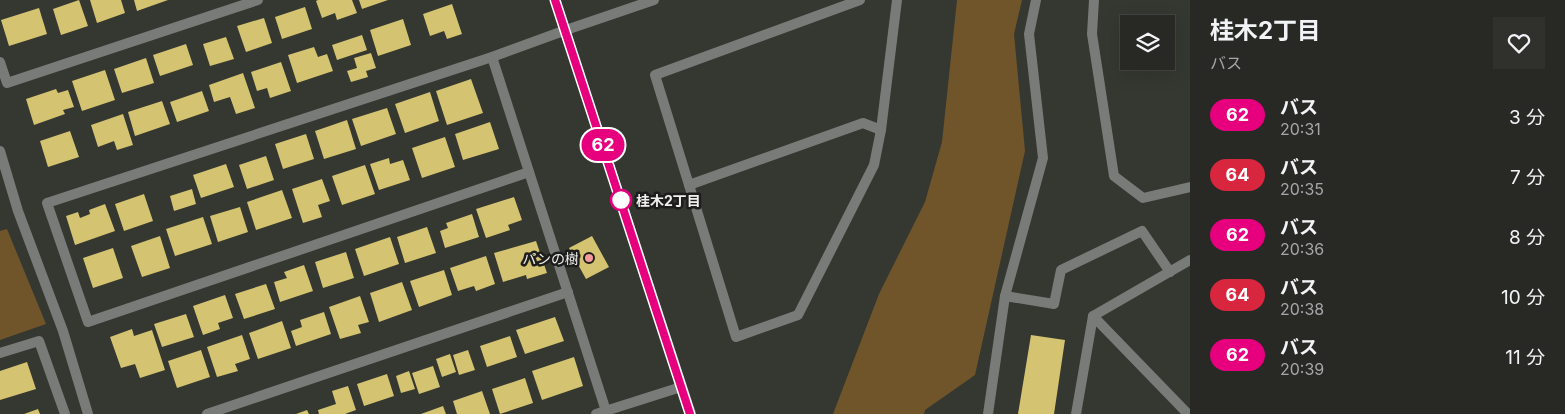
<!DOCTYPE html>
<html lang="ja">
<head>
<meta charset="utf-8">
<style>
  :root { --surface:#282925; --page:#30312d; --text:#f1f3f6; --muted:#a5a6a7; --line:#444542 }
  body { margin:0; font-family:Inter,"Noto Sans JP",sans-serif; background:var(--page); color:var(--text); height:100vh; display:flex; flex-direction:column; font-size:19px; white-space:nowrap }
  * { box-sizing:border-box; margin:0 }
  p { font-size:16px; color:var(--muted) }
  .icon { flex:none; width:28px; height:28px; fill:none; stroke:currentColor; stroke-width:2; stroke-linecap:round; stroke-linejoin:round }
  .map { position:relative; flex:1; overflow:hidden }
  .panel { display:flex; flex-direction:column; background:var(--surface); width:375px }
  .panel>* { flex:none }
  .badge { padding:0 10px; border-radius:16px; font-size:18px; line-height:32px }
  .fabs { position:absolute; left:1120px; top:15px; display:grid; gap:10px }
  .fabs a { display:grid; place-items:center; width:55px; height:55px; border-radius:0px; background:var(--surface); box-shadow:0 5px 20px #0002,0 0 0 1px var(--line); font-size:25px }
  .map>.badge { position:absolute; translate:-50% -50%; box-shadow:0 0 0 2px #fff }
  .round { display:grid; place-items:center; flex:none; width:52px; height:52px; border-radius:0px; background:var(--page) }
  .head { display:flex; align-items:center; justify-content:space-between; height:85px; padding:0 20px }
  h1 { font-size:24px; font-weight:700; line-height:38px }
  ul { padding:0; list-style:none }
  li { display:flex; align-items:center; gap:15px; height:60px; padding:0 20px }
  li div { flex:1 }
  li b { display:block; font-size:19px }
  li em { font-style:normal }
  li .badge { min-width:55px; font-weight:700; text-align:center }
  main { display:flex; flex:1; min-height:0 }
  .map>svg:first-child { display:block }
</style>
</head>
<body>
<main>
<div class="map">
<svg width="1190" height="414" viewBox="0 0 1190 414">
  <rect width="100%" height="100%" fill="#353731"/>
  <g fill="#70552a">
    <path d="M957,0H1022L1014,34L1025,151L975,375L925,410L924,414H833L879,294L925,202L942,142Z"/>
    <path d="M7,229L46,324L0,340V231Z"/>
  </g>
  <g fill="#d4c370">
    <path d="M79,0L88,26L61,35L53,9Z"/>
    <path d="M90,0H121L125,13L97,23Z"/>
    <path d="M134,0H168L137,11Z"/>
    <path d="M318,0H352L357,13L337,20L335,13L322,18L316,1Z"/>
    <path d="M359,0H388L362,9Z"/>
    <path d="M452,4L462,34L447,39L444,31L430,36L423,14Z"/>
    <path d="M305,7L312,29L282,39L275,17Z"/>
    <path d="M39,8L47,34L9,46L1,20Z"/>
    <path d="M264,18L272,43L246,52L237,26Z"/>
    <path d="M403,19L411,45L378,56L370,30Z"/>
    <path d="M362,35L367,50L337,60L332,45Z"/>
    <path d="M226,37L234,59L210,66L203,44Z"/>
    <path d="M186,44L193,65L160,76L153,55Z"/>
    <path d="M314,47L318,57L327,54L333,71L297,83L288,55Z"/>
    <path d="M371,53L376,68L366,71L368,77L351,82L347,71L357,68L354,58Z"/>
    <path d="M146,58L154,83L122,93L114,69Z"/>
    <path d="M281,62L291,91L270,98L267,88L257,91L251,72Z"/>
    <path d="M105,70L115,100L82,111L72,81Z"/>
    <path d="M243,73L255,108L236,114L230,97L214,102L209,85Z"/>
    <path d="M471,79L483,113L447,125L436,91Z"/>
    <path d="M56,89L58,93L68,90L74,107L63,110L65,114L34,125L26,99Z"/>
    <path d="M202,91L209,111L177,122L170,102Z"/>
    <path d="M430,92L439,121L405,133L395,104Z"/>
    <path d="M162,101L170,124L135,136L128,112Z"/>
    <path d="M387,108L396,134L361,146L352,119Z"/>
    <path d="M123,114L133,145L117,150L114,141L98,147L91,125Z"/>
    <path d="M347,120L356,149L324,159L315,131Z"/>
    <path d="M490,122L499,149L463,160L455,134Z"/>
    <path d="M70,131L79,157L48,167L40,141Z"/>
    <path d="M306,134L314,159L283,169L275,144Z"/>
    <path d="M445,137L455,167L422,178L412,148Z"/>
    <path d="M266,156L274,180L247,189L239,165Z"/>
    <path d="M389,158L390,164L403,160L410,180L379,190L370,164Z"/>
    <path d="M226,164L234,187L201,198L193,175Z"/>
    <path d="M365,165L375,194L342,205L332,176Z"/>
    <path d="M322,179L330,201L318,205L322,217L303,223L292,189Z"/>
    <path d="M192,189L196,204L174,211L170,196Z"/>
    <path d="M282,190L292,218L256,230L247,202Z"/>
    <path d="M144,194L153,221L124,231L115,204Z"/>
    <path d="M514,197L522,220L508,225L510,230L486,238L476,209Z"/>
    <path d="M105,204L115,231L75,245L66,216L78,212L80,218L90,214L89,210Z"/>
    <path d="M240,207L248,232L218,242L210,216Z"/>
    <path d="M472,214L479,237L445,248L440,231L448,228L446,223Z"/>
    <path d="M203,217L212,244L175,256L166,229Z"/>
    <path d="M427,227L436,253L405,263L397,237Z"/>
    <path d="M160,236L170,268L142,277L131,246Z"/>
    <path d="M592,236L609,267L586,279L569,248Z"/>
    <path d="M390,237L399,264L364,276L355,249Z"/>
    <path d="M536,241L547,273L527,279L526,275L503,282L494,253Z"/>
    <path d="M113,248L123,278L93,288L83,258Z"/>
    <path d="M346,252L354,278L323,288L315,262Z"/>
    <path d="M486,256L495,284L476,291L474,286L458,291L450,268Z"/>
    <path d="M304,265L313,291L280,302L274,282L287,278L284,272Z"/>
    <path d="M444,270L452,295L419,307L410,281Z"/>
    <path d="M402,282L412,310L379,322L370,293Z"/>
    <path d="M266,284L275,309L244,319L235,294Z"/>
    <path d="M225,295L233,318L218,323L220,329L203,335L193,306Z"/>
    <path d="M360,296L369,322L358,325L361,333L340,339L329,307Z"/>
    <path d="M324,312L331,334L296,346L291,331L302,327L300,320Z"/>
    <path d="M186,314L194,337L162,347L154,324Z"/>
    <path d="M555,317L564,341L525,354L516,330Z"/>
    <path d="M282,321L291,348L258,359L249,333Z"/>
    <path d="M132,329L134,336L152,330L165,370L140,378L135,364L121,368L110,337Z"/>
    <path d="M242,335L250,359L235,364L238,371L217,377L207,347Z"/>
    <path d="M1031,335L1065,340L1054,414H1018Z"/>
    <path d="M510,336L517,357L487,367L480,346Z"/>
    <path d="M201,350L210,377L177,388L168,361Z"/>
    <path d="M468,350L475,370L459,375L453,355Z"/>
    <path d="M450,354L456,372L442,377L436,359Z"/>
    <path d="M574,357L583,386L542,400L532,371Z"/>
    <path d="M27,362L36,389L0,400V371Z"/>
    <path d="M433,366L440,387L419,394L412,373Z"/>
    <path d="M409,371L415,389L401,393L396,376Z"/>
    <path d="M387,374L394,396L364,406L357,384Z"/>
    <path d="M525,378L533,403L500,414L492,389Z"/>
    <path d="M348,386L356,410L345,414H319L318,410L336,404L332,391Z"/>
    <path d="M482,391L490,414H457L453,401Z"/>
    <path d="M443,406L446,414H421Z"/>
    <path d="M38,409L40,414H24Z"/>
    <path d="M307,410L309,414H296Z"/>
  </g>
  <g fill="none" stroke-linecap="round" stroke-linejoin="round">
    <path stroke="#797b78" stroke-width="10" d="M0,151L18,211L63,331L88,414"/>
    <g stroke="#797b78" stroke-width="10">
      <path d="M860,0L655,75L736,337L798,315L874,165L881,130L897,0"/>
      <path d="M1094,0L1092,34L1114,176L1143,198L1190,187"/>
      <path d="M492,57L606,411"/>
      <path d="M0,62L7,83L258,0"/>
      <path d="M529,172L88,322L47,203L492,57L566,30"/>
      <path d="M689,185L863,123L881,130"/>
      <path d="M1005,296L1054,304L1061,270L1142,231L1170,272"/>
      <path d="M1093,316L1188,414"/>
      <path d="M0,353L39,341L65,414"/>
      <path d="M207,414L568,292"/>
      <path d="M596,414L681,387"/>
      <path d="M988,414L1005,296L1043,158L1029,34L1036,0"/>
      <path d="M1076,414L1093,316L1190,260"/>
    </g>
    <g stroke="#797b78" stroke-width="10">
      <path d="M555,0L691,414"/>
      <path d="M566,30L654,0"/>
    </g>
  </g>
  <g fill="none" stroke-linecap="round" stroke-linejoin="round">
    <g stroke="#fff" stroke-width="11">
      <path id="line" d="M555,0L690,414"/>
    </g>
    <use href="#line" stroke="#e6007e" stroke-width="8"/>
  </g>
  <circle fill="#fff" stroke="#e6007e" stroke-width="2.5" cx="621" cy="200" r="10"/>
  <circle fill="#f59b9c" stroke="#1d1e1b" stroke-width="2" cx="589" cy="258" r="5"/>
  <g text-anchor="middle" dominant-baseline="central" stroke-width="5" stroke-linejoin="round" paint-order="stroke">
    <g font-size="14" font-weight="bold" fill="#efefec" stroke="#1d1e1b" text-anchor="start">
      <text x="636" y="200">桂木2丁目</text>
    </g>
    <g font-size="14" fill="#efefec" stroke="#1d1e1b" text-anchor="end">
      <text x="579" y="258">パンの樹</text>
    </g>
  </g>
</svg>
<div class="fabs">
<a><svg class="icon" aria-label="layers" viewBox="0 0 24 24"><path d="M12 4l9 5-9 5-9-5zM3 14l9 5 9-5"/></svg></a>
</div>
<b class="badge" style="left:603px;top:145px;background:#e6007e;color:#fff">62</b>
</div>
<section class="panel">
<div class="head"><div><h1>桂木2丁目</h1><p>バス</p></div><a class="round"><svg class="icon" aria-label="heart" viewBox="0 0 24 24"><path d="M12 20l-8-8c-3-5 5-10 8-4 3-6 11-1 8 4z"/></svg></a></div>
<ul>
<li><span class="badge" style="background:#e6007e;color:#fff">62</span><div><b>バス</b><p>20:31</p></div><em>3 分</em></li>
<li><span class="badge" style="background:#d7263d;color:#fff">64</span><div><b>バス</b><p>20:35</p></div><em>7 分</em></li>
<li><span class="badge" style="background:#e6007e;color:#fff">62</span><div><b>バス</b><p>20:36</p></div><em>8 分</em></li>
<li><span class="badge" style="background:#d7263d;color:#fff">64</span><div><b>バス</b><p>20:38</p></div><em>10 分</em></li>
<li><span class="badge" style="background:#e6007e;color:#fff">62</span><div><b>バス</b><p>20:39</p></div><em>11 分</em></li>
</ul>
</section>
</main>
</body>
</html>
